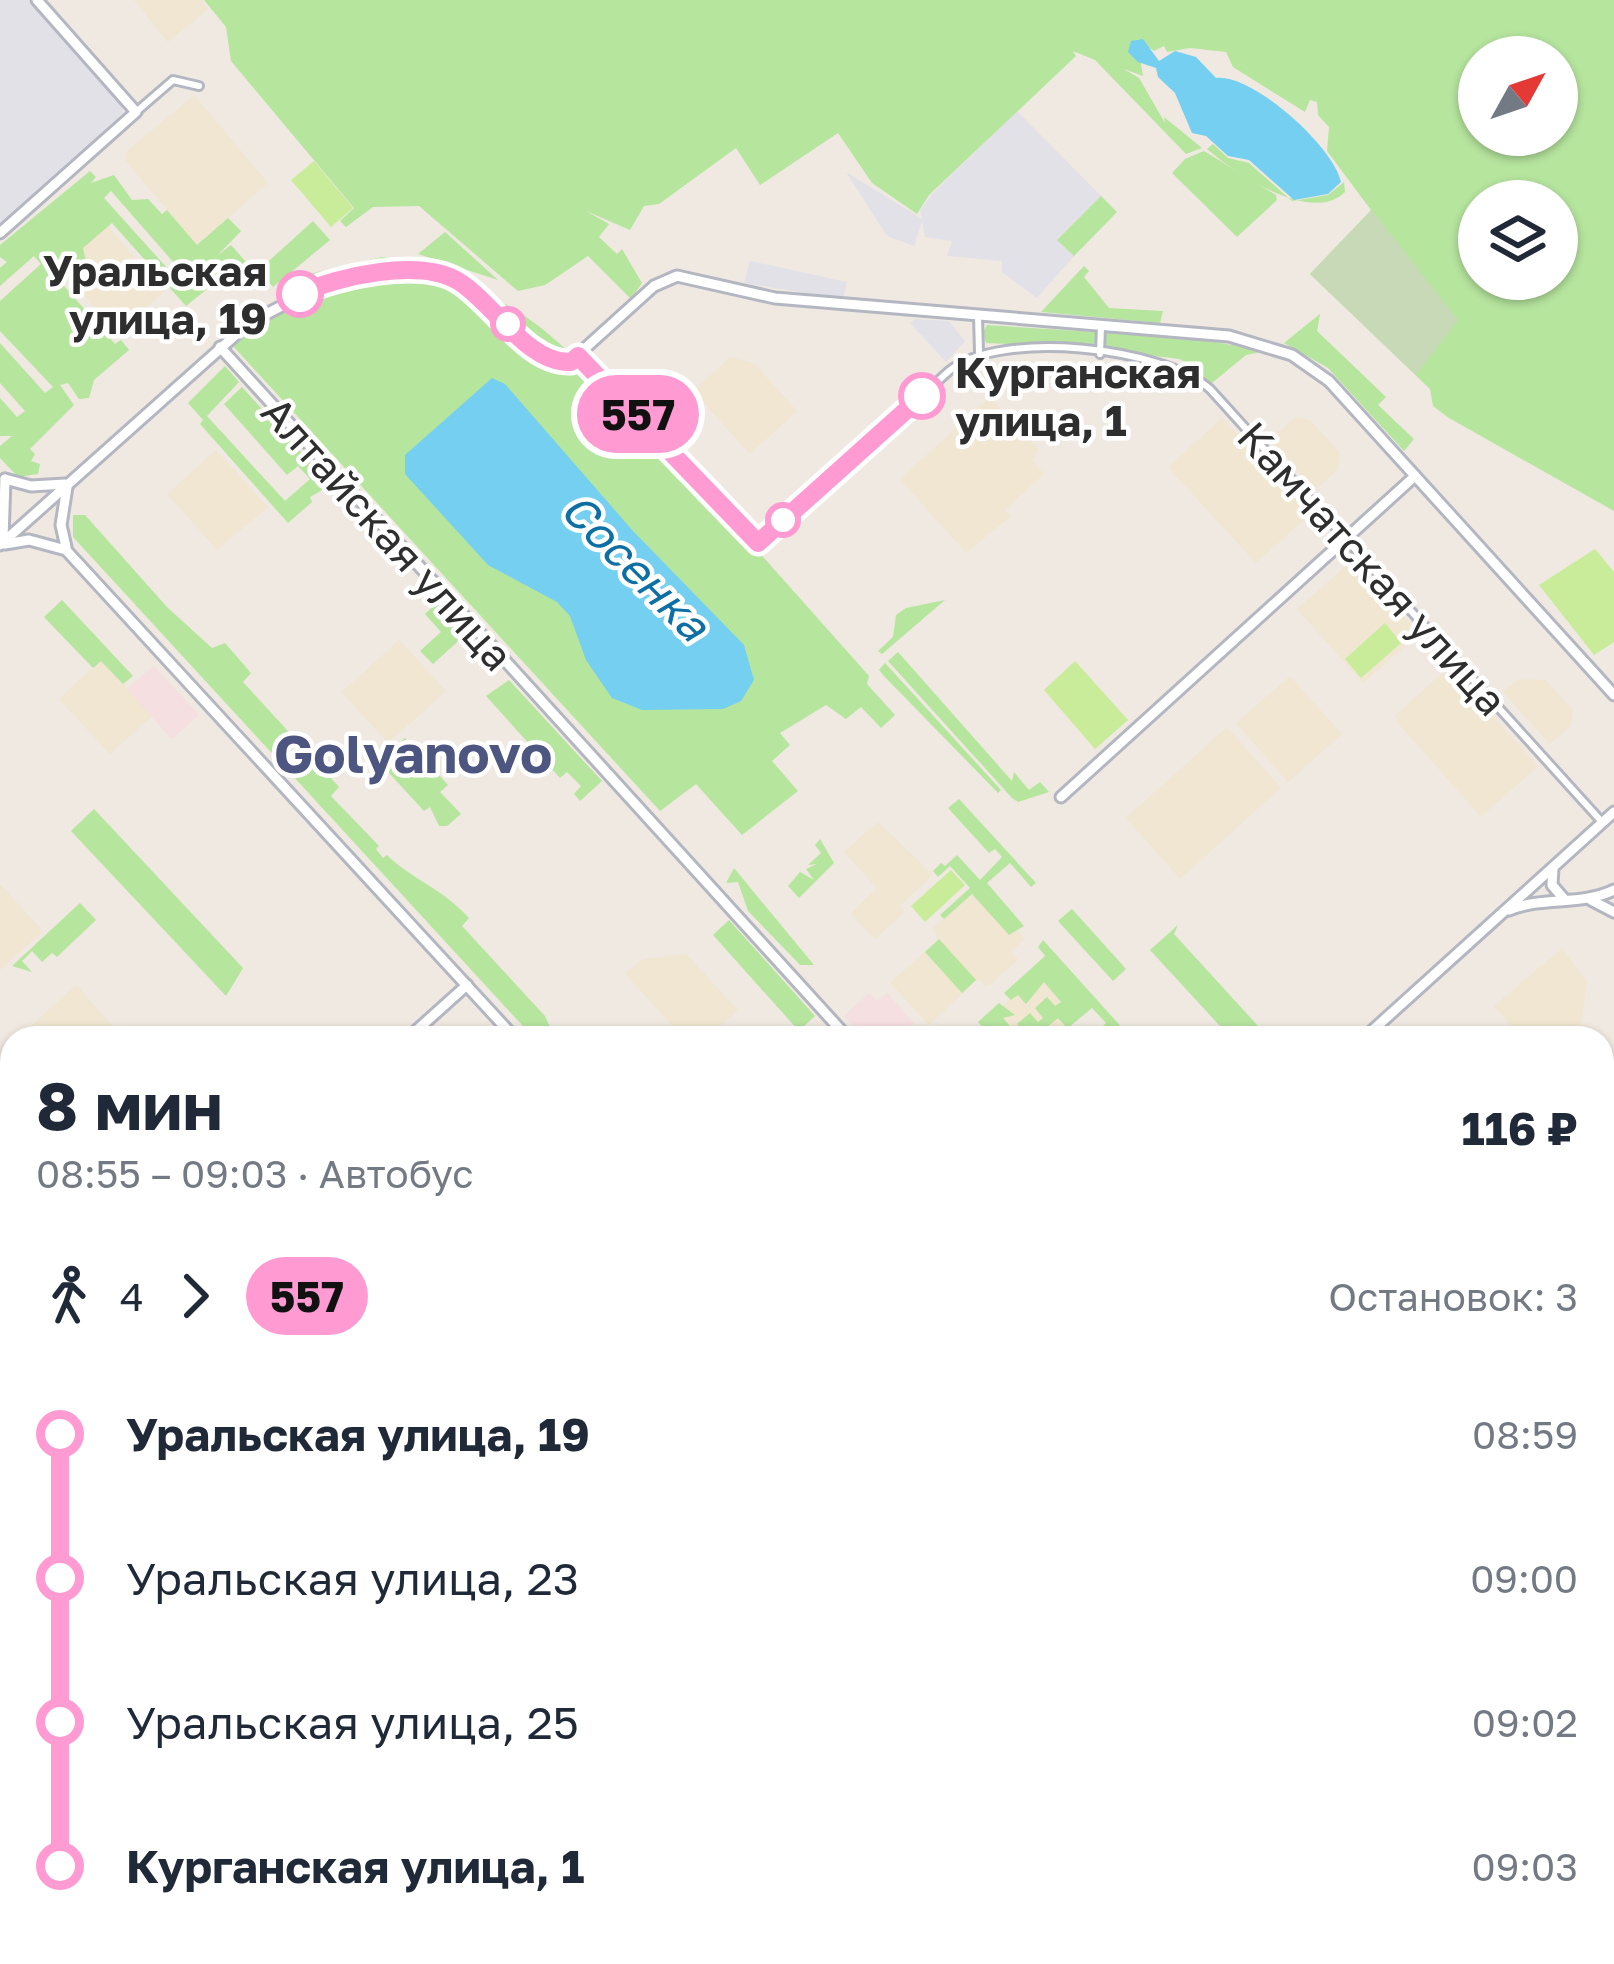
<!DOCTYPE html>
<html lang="ru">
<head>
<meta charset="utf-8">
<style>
  :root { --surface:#fff; --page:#f2f2f3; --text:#1f2937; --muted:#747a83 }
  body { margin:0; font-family:"Golos Text",sans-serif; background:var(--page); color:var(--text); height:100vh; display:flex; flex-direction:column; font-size:45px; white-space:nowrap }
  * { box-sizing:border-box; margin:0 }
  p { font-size:39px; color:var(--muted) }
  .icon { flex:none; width:66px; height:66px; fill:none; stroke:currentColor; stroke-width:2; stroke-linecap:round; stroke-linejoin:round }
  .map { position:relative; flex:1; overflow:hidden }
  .details { position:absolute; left:0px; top:1026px; width:1614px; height:939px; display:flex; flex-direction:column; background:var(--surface); border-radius:36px 36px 0 0; box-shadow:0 3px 9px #0004 }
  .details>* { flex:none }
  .badge { padding:0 24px; border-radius:39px; font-size:42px; line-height:78px }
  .needle { width:78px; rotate:50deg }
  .fabs { position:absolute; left:1458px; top:36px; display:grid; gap:24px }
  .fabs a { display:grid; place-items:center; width:120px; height:120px; border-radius:50%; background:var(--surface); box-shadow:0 3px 9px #0004; font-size:60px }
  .map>.badge { position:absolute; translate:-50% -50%; box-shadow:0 0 0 6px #fff }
  .legs { display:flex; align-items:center; gap:18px; height:132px; padding:0 36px; font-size:39px }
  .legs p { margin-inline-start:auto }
  .overview { display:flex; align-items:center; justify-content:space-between; height:204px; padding:0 36px }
  h1 { font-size:66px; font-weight:700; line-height:90px }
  ul { padding:0 36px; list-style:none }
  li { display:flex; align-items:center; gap:42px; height:144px; font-size:45px }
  li i { display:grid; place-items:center; width:18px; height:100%; margin:0 15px; background:currentColor }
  li i::after { content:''; width:30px; height:30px; margin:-15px; border:9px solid; border-radius:50%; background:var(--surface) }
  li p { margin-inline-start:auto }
  li:first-child i { background:linear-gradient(#0000 50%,currentColor 0) }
  li:last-child i { background:linear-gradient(currentColor 50%,#0000 0) }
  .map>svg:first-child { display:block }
</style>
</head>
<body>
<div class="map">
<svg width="1614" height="1964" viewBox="0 0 1614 1964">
  <rect width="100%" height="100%" fill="#efe9e1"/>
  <g fill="#e3e1e8">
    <path d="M0,0H31L121,102L123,113L0,225Z"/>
    <path d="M1017,111L1101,196L1057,239L1074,256L1037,298L1002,272V261L947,256L952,241L925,237L922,221L914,246L887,236L846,172L922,219L920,211L931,195Z"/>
    <path d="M750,261L847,282L843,299L744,283Z"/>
    <path d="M915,319L949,321L965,341L946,362L910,323Z"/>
  </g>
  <g fill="#f0e6d1">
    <path d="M134,0H201L208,9L168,42Z"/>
    <path d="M194,95L268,183L197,245L125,160L126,152Z"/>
    <path d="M103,221L164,292L117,333L75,285L87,273L76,246Z"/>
    <path d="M730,357L754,363L797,411L750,454L693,391Z"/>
    <path d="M990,397L1038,449L1033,461L1044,474L1005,510L1010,517L966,553L900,479Z"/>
    <path d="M1296,417L1310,420L1340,453L1338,469L1315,490L1270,440Z"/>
    <path d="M1222,418L1310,514L1256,563L1168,467Z"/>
    <path d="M216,450L268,507L217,550L167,494Z"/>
    <path d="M1353,560L1419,634L1363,683L1297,609Z"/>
    <path d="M399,640L446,691L388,743L342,692Z"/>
    <path d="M101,660L152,716L110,754L59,699Z"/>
    <path d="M1448,668L1538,766L1481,817L1397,722L1396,715Z"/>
    <path d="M1290,676L1342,734L1288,782L1236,723Z"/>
    <path d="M1518,679L1546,680L1573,710L1571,725L1550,744L1503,692Z"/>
    <path d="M1227,727L1281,788L1180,879L1126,818Z"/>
    <path d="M878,822L933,875L899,906L904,912L875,939L851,913L877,888L844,852Z"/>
    <path d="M0,884L43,931L0,970Z"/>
    <path d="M978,888L1025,939L1011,951L1018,960L987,987L978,979L929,1025L890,983L938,940L933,928Z"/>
    <path d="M1562,948L1587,982L1581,1026L1571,1038H1521L1494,1006Z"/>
    <path d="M686,954L738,1010L707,1038H684L625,973L644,959Z"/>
    <path d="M1048,959L1091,1006L1056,1038H1011L992,1017Z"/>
    <path d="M76,985L113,1026L106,1032L110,1038H18Z"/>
    <path d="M12,1494V1595L0,1607V1505Z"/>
    <path d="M0,1882L12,1892V1953H93L108,1964H0Z"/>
  </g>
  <g fill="#f5dfe0">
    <path d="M154,666L199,715L172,739L127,689Z"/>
    <path d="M869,993L877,1001L887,993L914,1023L907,1029L914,1037L863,1038L844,1016Z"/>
  </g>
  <g fill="#b6e59e" fill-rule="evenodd">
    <path d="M204,0H1614V511L1449,418L1433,406L1430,389L1310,274L1371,210L1327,151L1329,127L1318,115L1317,102L1310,100L1305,112L1233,67L1226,52L1190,48L1167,52L1164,46L1154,51L1137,39L1143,76L1124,69L1139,78L1165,123L1164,117L1202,148L1186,154L1095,60L1073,51L1076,56L929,195L917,214L872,183L838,133L760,185L736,148L659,204L644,206L630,230L586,211L609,224L599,237L617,254L622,249L642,283L631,299L588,256L545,285L518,291L419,206L373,207L346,227L340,221L354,208L231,61L226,27ZM1479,57H1557V135H1479ZM1479,201H1557V279H1479Z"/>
    <path d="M1213,144L1228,158L1249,163L1292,201L1328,195L1344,182L1345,192C1312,225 1236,174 1207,149Z"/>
    <path d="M1204,151L1276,195L1277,200L1237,237L1172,173L1185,159Z"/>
    <path d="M90,171L96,177L91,183L114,175L132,200L148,199L162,214L167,210L197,245L228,218L241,231L217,256L231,245L246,262L240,267L218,261L233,268L186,306L112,223L83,248L86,262H77L58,279L115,344L121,340L129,350L94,380L89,398L79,399L68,383L60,385L74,405L30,449L35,454L31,461L40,464L38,474L18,477L0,458V446L12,436H0V398L17,417L25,411L0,383V343L45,393L53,387L0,331V301L41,264L34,256L0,286V268L7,262L0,257V245ZM111,191L182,272L176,278L104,198Z"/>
    <path d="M1101,196L1117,212L1074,256L1057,240Z"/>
    <path d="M313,221L330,240L273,287L259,270Z"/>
    <path d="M445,232L498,280L418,254Z"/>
    <path d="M382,257L444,264L443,271L382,266L313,283L309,274Z"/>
    <path d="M1084,266L1089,271L1084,277L1109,308L1163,311L1160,323L1041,312Z"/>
    <path d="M369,279C416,279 461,281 503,303C548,326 586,369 621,405C707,492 787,584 869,676L867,684L895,715L881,728L861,707L846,719L826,705L780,733L790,745L772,761L798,791L742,835L696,784L660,811L232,345L308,296Z"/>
    <path d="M1320,314L1317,331L1386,397L1378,405L1414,439L1404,451L1328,368L1284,343Z"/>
    <path d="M987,325L1095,332L1096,348L986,343L982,333Z"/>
    <path d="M1105,331C1161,337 1209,337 1261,352L1246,355L1212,383L1196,372L1197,367L1179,359L1103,349Z"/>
    <path d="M225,366L239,382L207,416L285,501L310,479L298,466L287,475L224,404L242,387L331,485L310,497L312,502L288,523L200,424L203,420L188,403Z"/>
    <path d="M73,515H85L167,607L212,648L225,643L251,673L243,682L339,787L331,796L379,846L376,849L383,858L387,855C414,881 442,888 469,918L462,926L545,1016L555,1038H534L73,537Z"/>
    <path d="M62,600L133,676L123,684L101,661L93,668L44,617Z"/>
    <path d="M945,600L882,654L878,651L893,637L896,615L906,608Z"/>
    <path d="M437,603L466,634L433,664L420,651L441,632L425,614Z"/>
    <path d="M898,652L1012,781L1014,772L1029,790L1040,782L1049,792L1018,802L1012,798L888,661Z"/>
    <path d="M885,663L1001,790L998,793L883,675L879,670Z"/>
    <path d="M509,680L602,781L580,801L574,794L581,786L567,772L560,778L486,696Z"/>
    <path d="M405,738L448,785L440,792L461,814L447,826H439L430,807L424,811L378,761Z"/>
    <path d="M959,799L1036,883L1031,887L1010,863L987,883L1024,926L1009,935L972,894L944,919L940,915L970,888L950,866L938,877L933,871L941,863L945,866L957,855L980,880L1002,857L995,849L989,853L948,808Z"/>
    <path d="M94,809L243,968L226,996L71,831Z"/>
    <path d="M820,839L834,863L799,898L788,886L800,872L814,880L806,869L817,864L808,865L821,853L815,845Z"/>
    <path d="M734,868L814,965H800L748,911L738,882L726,883Z"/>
    <path d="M80,903L96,920L57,957L52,953L42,962L32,951L22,961L32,972L12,966Z"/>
    <path d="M1072,909L1126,969L1113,981L1058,921Z"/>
    <path d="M729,920L815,1016L799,1031L713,935Z"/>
    <path d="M1178,925L1174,934L1269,1038H1231L1150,950Z"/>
    <path d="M939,939L976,980L962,993L925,952Z"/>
    <path d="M1043,940L1125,1031L1122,1036L1104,1038L1098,1031L1106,1023L1092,1008L1056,1038L1066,1027L1058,1018L1034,1038H998L994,1034L991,1036L978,1022L999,1003L1015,1015L1003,1018L1020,1038L1025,1033L1017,1024L1030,1013L1038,1022L1043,1018L1035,1008L1047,997L1055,1006L1061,1002L1044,982L1026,1004L1018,995L1011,1000L1004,993L1045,956L1038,947Z"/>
    <path d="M1614,1146V1355L1602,1386V1190Z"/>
    <path d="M1614,1610V1964H1610L1602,1952V1624Z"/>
  </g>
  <path fill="#c8d9b8" d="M1372,210L1458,320L1416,375L1310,274Z"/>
  <g fill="#c9ec9a">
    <path d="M314,161L353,208L331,227L291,180Z"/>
    <path d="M1595,549L1614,572V642L1594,655L1539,585Z"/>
    <path d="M1385,623L1401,643L1361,678L1345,659Z"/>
    <path d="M1075,661L1128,720L1095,749L1044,690Z"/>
    <path d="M951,870L965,885L925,922L911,906Z"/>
  </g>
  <g fill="#75cff0">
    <path d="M1143,39L1159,61L1175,51L1196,57L1216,78C1252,73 1334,147 1341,182L1328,194L1294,200L1249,160L1228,156L1206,136L1192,133L1175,93L1158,77L1156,68L1138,62L1128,52L1131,41Z"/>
    <path d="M492,378L505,384L633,531L744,645L754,680L741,701L723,709L642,710L612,698L586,660L570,616L557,602L488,565L405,474V455Z"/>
  </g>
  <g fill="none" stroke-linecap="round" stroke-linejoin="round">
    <g stroke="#b4b7c1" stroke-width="12">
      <g id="street">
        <path d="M136,112L173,80L199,86"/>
        <path d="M978,316L979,352"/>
        <path d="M1100,354L1101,326"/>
        <path d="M758,543L949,371C1000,329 1162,347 1210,389L1602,822"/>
      </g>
    </g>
    <g stroke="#b4b7c1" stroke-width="15">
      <g id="secondary">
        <path d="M0,233L136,112L37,0"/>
        <path d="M220,347L848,1038"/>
        <path d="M577,356L758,543"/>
        <path d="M5,479L31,486L65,484"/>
        <path d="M3,539L5,479"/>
        <path d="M5,544L29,540L66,550L515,1038"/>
        <path d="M0,545L249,323L326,283L382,272L457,280L558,362L571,361L654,286L677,276L775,298L1229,336L1292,355L1329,381L1614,695"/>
        <path d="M66,547L61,525L67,487"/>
        <path d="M1061,797L1415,476"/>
        <path d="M1553,868L1552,885L1564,899"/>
        <path d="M1591,900L1614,912"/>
        <path d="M1509,910C1543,896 1581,906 1614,890"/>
        <path d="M408,1038L467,985"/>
        <path d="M1364,1038L1614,812"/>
        <path d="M1602,1148L1614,1097"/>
        <path d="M0,1255L12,1267"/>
        <path d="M0,1311L12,1323"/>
        <path d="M0,1373L12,1362"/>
        <path d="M0,1780L12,1764"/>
        <path d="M898,1953L907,1964"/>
        <path d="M926,1953L973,1964"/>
        <path d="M590,1964L603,1953"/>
        <path d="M1015,1964L1046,1953"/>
      </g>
    </g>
    <g stroke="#c9c9c9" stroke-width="18">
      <g id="primary">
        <path d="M0,1277L12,1289"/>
        <path d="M0,1295L12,1307"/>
        <path d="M850,1953L861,1964"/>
        <path d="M866,1953L877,1964"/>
        <path d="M908,1953L924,1964"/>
      </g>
    </g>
    <g stroke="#c9c9c9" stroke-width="21">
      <g id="highway">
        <path d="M1602,1501L1614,1478"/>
        <path d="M1602,1536L1614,1514"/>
        <path d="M1237,1964L1247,1953"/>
        <path d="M1262,1964L1272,1953"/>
      </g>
    </g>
    <use href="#street" stroke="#fff" stroke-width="6"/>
    <use href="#secondary" stroke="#fff" stroke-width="9"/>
    <use href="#primary" stroke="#f2d163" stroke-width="12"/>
    <use href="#highway" stroke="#ffa35c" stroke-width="15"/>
  </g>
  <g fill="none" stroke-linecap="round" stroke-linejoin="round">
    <g stroke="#fff" stroke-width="27">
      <path id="line-1" d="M300,294C338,276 419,258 458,281C493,302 527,364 571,362L578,356L758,543L922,396"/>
    </g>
    <use href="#line-1" stroke="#ff9ad2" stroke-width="18"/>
  </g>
  <g fill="#fff" stroke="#ff9ad2" stroke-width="6">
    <circle cx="300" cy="294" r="21"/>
    <circle cx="508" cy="324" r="15"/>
    <circle cx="922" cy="396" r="21"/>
    <circle cx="783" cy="520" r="15"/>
  </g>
  <g text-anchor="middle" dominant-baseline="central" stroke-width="9" stroke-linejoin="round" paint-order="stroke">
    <g font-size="42" font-weight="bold" fill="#2e2e2e" stroke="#fff" text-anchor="end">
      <text x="267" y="270">Уральская<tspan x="267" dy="48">улица, 19</tspan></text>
      <text x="955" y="372" text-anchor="start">Курганская<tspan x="955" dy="48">улица, 1</tspan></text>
    </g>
    <g font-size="42" fill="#2e2e2e" stroke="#fff">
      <text transform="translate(388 533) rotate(48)">Алтайская улица</text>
      <text transform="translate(1373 568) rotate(48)">Камчатская улица</text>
    </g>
    <g font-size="45" font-style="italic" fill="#0d6fa3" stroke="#fff">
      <text transform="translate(636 566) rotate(45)">Сосенка</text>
    </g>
    <g font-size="54" font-weight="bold" fill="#4d5680" stroke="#fff">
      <text x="413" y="752">Golyanovo</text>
    </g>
  </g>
</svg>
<div class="fabs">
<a><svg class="needle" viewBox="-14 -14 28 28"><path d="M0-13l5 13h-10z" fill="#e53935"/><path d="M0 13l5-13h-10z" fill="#747a83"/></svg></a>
<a><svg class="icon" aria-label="layers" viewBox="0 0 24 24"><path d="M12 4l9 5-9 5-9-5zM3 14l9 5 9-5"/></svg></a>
</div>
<b class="badge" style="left:638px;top:414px;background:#ff9ad2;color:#111">557</b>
<section class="details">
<div class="overview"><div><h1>8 мин</h1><p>08:55 – 09:03 · Автобус</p></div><b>116 ₽</b></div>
<div class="legs"><svg class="icon" aria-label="walk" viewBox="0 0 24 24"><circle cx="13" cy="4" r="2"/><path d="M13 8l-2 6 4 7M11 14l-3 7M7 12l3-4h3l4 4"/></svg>4<svg class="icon" aria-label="forward" viewBox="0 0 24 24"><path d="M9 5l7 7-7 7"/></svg><b class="badge" style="background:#ff9ad2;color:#111">557</b><p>Остановок: 3</p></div>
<ul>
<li><i style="color:#ff9ad2"></i><b>Уральская улица, 19</b><p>08:59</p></li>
<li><i style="color:#ff9ad2"></i><span>Уральская улица, 23</span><p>09:00</p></li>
<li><i style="color:#ff9ad2"></i><span>Уральская улица, 25</span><p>09:02</p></li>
<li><i style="color:#ff9ad2"></i><b>Курганская улица, 1</b><p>09:03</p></li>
</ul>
</section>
</div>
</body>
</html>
